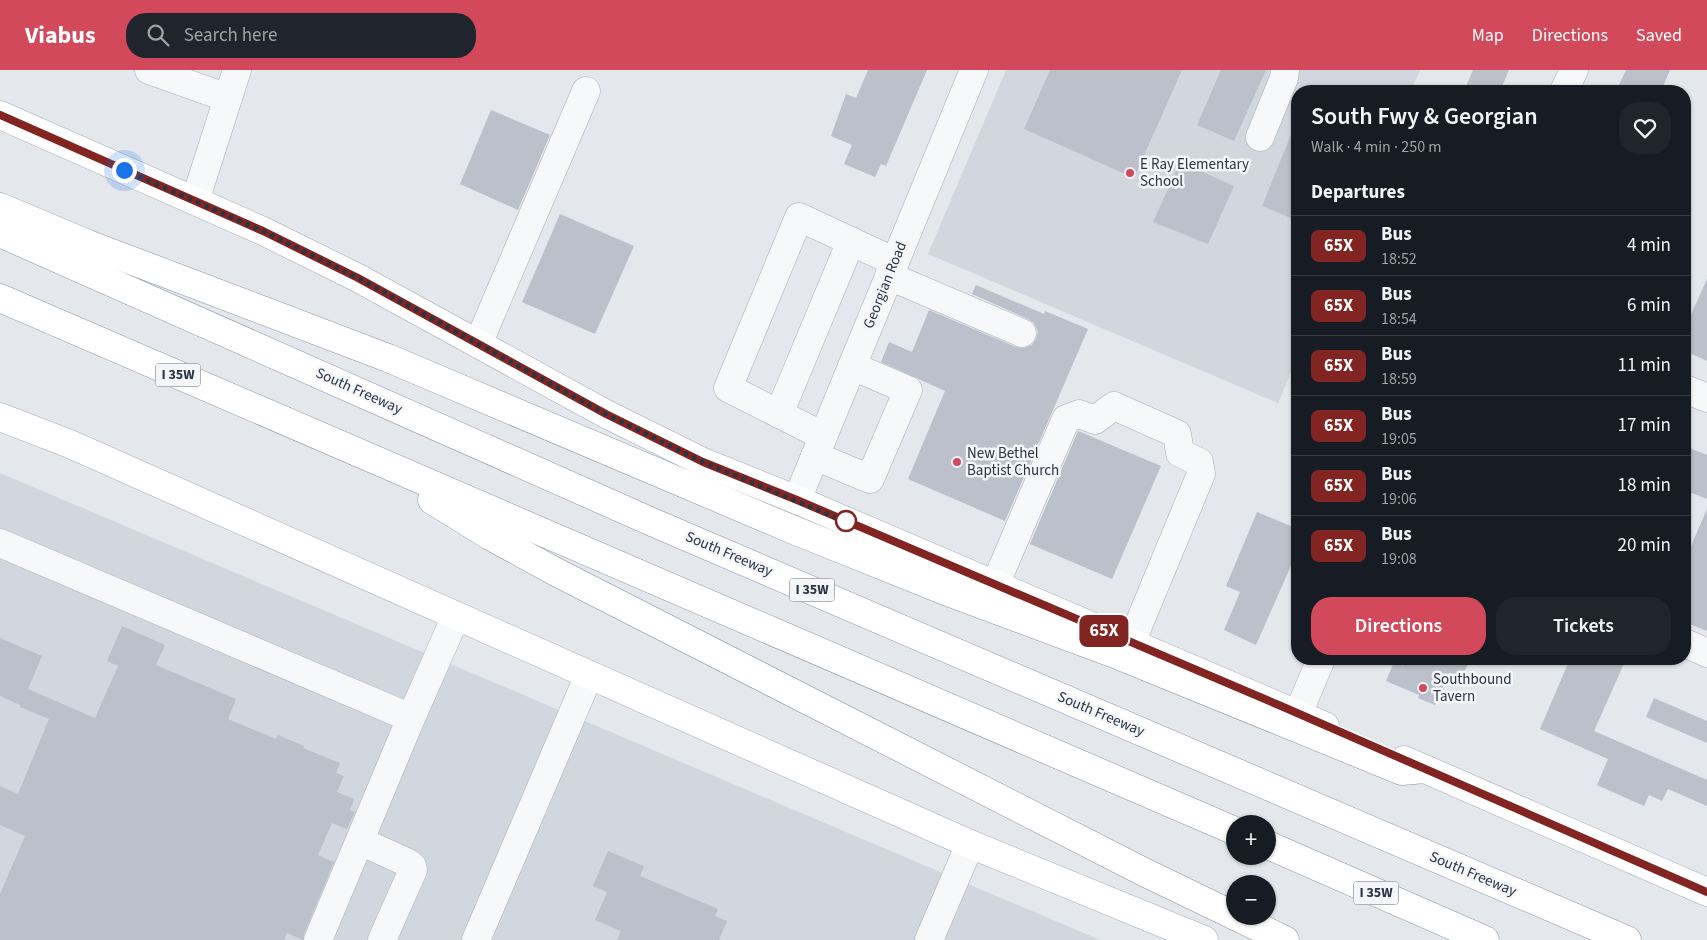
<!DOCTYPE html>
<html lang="en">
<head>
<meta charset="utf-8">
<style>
  :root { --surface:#171b24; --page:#20242c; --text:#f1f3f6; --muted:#9ea1a6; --line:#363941; --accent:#d1495b }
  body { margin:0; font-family:"Source Sans 3",sans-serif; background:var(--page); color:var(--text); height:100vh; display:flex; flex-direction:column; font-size:19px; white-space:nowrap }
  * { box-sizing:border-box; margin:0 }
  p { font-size:16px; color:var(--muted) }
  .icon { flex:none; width:28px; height:28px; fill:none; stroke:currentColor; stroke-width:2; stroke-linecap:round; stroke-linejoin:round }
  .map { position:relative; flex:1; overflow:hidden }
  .drawer { position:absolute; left:1291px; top:15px; width:400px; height:580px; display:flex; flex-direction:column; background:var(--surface); border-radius:20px; box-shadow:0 1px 4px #0004 }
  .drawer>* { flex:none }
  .badge { padding:0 10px; border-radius:8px; font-size:18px; line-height:32px }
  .buttons { position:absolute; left:1226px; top:745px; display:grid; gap:10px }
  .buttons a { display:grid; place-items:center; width:50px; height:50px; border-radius:50%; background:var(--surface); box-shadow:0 1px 4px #0004; font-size:25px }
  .you { position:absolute; width:25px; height:25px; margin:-12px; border:4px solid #fff; border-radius:50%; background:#1a73e8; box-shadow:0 0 0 8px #1a73e833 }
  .map>.badge { position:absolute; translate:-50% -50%; box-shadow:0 0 0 2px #fff }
  h2 { padding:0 20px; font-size:19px; line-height:45px }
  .round { display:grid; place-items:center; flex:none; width:52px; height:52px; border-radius:20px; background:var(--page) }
  .overview { display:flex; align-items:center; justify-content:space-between; height:85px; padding:0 20px }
  h1 { font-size:24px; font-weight:600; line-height:38px }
  .primary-button { display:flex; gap:10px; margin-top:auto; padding:10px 20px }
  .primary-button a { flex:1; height:58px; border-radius:20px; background:var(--accent); color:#fff; font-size:20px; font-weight:600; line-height:58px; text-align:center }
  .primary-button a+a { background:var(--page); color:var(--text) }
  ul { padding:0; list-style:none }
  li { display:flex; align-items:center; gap:15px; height:60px; padding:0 20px; border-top:1px solid var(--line) }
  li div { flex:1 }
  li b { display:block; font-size:19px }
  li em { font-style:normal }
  li .badge { min-width:55px; font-weight:700; text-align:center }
  header { display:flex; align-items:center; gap:30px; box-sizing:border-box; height:70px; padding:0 25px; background:var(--accent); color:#fff }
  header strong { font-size:24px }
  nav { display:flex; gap:28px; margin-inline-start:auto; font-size:18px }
  .search { width:350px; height:45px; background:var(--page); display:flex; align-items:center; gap:12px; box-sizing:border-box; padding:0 18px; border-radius:20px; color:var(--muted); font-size:19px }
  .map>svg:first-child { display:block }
</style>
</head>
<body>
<header>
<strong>Viabus</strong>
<div class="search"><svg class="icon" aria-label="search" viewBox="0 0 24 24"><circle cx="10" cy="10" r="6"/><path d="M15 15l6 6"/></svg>Search here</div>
<nav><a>Map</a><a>Directions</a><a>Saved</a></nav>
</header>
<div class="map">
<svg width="1707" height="870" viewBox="0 0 1707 870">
  <rect width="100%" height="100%" fill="#e4e7ec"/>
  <g fill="#d2d6de">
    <path d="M1006,0H1420L1411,21H1298L1297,288L1278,333L928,184Z"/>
    <path d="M0,403L526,626L1100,870H0Z"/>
  </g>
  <g fill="#bbc0ca">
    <path d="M868,0H927L886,96L881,94L875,107L844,94L852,75L831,66L846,24L856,28Z"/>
    <path d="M1050,0H1182L1134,108L1024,59Z"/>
    <path d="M1221,0H1266L1234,71L1197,55Z"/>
    <path d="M1473,0H1509L1500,21H1464Z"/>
    <path d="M1626,0H1670L1661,21H1616Z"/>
    <path d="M491,40L550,65L518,140L460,114Z"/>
    <path d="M1297,50H1298V151L1262,136Z"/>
    <path d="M1180,92L1234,116L1208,174L1153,152Z"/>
    <path d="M560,144L634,176L595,264L522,232Z"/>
    <path d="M1707,209V291L1685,281V258Z"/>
    <path d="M976,215L1044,244L1045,241L1088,259L1005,451L908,409L945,321L881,292L889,272L912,282L929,240L1016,277L1024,278L1032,275L1036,269L1038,262L1034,253L1028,249L972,224Z"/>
    <path d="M1078,361L1161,396L1112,509L1030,474Z"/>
    <path d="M1685,376L1707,385V429L1685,420Z"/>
    <path d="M1707,439V561L1685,552V490Z"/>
    <path d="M1257,442L1298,459V480L1256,575L1224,560L1240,522L1226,516Z"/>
    <path d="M122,556L165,575L156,595L236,629L228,649L276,669L278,665L304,676L303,678L340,693L336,703L344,706L337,722L354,729L350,740L355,742L347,759L332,753L318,785L334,792L304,864L303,870L287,863L284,870H0V824L25,766L0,755V716L18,724L49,649L20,637V635L0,626V568L42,586L28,619L95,648L118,596L107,591Z"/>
    <path d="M1406,589H1470L1462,608L1449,603L1435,635L1418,628L1419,625L1386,611L1394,592L1403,596Z"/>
    <path d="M1570,589H1626L1594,661L1707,710V736L1668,719L1662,731L1649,725L1644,736L1597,715L1608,689L1540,659Z"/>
    <path d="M1654,628L1707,651V673L1646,647Z"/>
    <path d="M608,781L644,796L640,806L718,839L715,846L727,851L719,870H617L621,861L595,850L607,822L593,816Z"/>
  </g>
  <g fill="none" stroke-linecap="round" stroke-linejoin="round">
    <g stroke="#a9aeb7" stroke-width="29">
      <g id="minor">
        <path d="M149,0L228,28"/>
        <path d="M1564,21L1574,0"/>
        <path d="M1260,67L1284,8L1285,0"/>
        <path d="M195,131L237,0"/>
        <path d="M889,206L1022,263"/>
        <path d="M478,274L586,21"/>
        <path d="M1685,319L1707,328"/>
        <path d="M779,344L851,171"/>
        <path d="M823,366L728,318L799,147L895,192"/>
        <path d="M815,386L870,409L908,320L852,296"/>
        <path d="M797,430L974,0"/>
        <path d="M0,473L411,648L456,546"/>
        <path d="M995,515L1066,349L1079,344L1095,350L1114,336L1177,364L1180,383L1199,392L1201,404L1131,573"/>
        <path d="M1685,573L1707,583"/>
        <path d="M1298,644L1321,589"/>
        <path d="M360,771L406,792L412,796L413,800L382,870"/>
        <path d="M318,870L411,648"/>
        <path d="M476,870L589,605"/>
        <path d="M929,870L970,774"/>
      </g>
    </g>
    <g stroke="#a3abb8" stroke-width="29">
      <g id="major">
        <path d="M0,45L263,161L358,208L606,344L703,392L797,430L1325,656"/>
        <path d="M0,347L70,374L970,774L1204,870"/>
        <path d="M1404,690L1707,822"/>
      </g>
    </g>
    <g stroke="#8b94a3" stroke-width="29">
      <g id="highway">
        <path d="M0,137L88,174L388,288L796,461L953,524L1120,586L1402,701L1425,699"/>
        <path d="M0,163L652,452L1627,870"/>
        <path d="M0,228L1235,761"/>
        <path d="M432,430L490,466L556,502L1144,802L1235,846"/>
        <path d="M1268,775L1485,870"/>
        <path d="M1235,846L1285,870"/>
      </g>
    </g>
    <use href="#minor" stroke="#f7f8fa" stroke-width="28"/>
    <use href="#major" stroke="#fff" stroke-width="28"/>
    <use href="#highway" stroke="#fff" stroke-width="28"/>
  </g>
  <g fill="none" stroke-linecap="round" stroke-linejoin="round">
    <g stroke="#fff" stroke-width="11">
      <path id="line" d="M0,45L263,161L358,208L606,344L703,392L797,430L1281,636L1707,822"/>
    </g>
    <use href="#line" stroke="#822522" stroke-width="8"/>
    <path stroke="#2b3445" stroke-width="5" stroke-dasharray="0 9" d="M124,100L263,161L358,208L606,344L703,392L851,454L846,451"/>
  </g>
  <g fill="#d1495b" stroke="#f4f6f9" stroke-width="2">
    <circle cx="1130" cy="103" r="5"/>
    <circle cx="957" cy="392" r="5"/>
    <circle cx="1423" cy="618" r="5"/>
  </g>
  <circle fill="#fff" stroke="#822522" stroke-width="2.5" cx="846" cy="451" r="10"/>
  <g text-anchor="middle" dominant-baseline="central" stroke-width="5" stroke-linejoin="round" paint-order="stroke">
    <g fill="#f4f6f9" stroke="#676e7b" stroke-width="1">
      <rect x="155.5" y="293.5" width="45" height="23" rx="4"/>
      <rect x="789.5" y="508.5" width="45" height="23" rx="4"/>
      <rect x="1353.5" y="811.5" width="45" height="23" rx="4"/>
    </g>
    <g font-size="14" font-weight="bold" fill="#2b3445">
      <text x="178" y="305">I 35W</text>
      <text x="812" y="520">I 35W</text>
      <text x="1376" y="823">I 35W</text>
    </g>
    <g font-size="15" fill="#2b3445" stroke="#f4f6f9" text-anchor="start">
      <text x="1140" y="94">E Ray Elementary<tspan x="1140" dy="17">School</tspan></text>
      <text x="967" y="383">New Bethel<tspan x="967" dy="17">Baptist Church</tspan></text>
      <text x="1433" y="609">Southbound<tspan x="1433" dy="17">Tavern</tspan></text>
    </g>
    <g font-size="15" fill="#2b3445" stroke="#f4f6f9">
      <text transform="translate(885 215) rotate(-68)">Georgian Road</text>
      <text transform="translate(359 321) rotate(24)">South Freeway</text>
      <text transform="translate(729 484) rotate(23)">South Freeway</text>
      <text transform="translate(1101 644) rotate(23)">South Freeway</text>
      <text transform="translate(1473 804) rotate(23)">South Freeway</text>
    </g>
  </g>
</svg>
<div class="buttons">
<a>+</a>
<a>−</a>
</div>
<div class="you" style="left:124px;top:100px"></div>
<b class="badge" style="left:1104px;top:561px;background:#822522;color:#fff">65X</b>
<section class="drawer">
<div class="overview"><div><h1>South Fwy &amp; Georgian</h1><p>Walk · 4 min · 250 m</p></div><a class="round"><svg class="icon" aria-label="heart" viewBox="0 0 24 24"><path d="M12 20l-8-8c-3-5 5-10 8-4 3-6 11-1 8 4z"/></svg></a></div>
<h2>Departures</h2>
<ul>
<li><span class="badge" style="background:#822522;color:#fff">65X</span><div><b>Bus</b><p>18:52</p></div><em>4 min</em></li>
<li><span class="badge" style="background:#822522;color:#fff">65X</span><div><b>Bus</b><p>18:54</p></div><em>6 min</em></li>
<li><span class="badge" style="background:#822522;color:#fff">65X</span><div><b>Bus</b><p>18:59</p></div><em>11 min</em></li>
<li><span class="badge" style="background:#822522;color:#fff">65X</span><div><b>Bus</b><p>19:05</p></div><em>17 min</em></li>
<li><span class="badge" style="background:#822522;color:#fff">65X</span><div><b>Bus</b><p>19:06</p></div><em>18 min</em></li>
<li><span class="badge" style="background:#822522;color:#fff">65X</span><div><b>Bus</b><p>19:08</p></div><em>20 min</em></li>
</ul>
<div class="primary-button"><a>Directions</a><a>Tickets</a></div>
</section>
</div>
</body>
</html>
